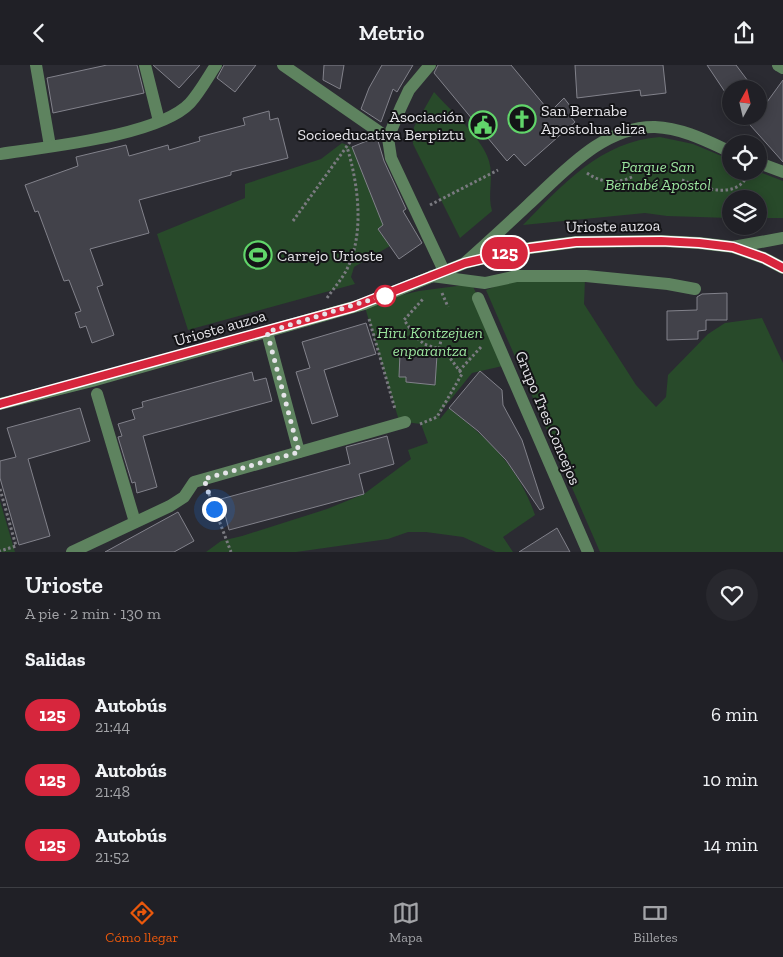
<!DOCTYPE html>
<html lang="es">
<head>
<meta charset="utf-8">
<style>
  :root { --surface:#202026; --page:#28282e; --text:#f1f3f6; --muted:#a2a3a7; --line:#3d3e43; --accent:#ea580c }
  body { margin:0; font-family:"Zilla Slab",serif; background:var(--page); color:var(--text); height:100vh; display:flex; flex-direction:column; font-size:19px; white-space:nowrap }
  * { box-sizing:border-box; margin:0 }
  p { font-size:16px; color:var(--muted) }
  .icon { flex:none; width:28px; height:28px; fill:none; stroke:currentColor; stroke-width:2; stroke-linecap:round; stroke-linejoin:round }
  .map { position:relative; height:487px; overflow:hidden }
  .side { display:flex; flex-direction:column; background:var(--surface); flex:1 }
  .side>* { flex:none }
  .badge { padding:0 10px; border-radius:16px; font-size:18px; line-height:32px }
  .needle { width:32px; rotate:8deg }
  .controls { position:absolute; left:722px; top:15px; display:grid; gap:10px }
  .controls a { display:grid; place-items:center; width:45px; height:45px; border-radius:50%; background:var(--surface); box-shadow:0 2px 12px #0003,0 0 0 1px var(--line); font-size:25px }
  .you { position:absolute; width:25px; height:25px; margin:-12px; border:4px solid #fff; border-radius:50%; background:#1a73e8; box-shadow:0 0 0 8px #1a73e833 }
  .map>.badge { position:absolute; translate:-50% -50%; box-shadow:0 0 0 2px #fff }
  h2 { padding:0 25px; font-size:19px; line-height:45px }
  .round { display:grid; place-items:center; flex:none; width:52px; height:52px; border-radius:26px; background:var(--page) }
  .head { display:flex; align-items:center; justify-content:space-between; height:85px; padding:0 25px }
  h1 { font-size:24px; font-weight:600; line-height:38px }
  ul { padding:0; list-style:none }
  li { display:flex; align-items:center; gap:15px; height:65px; padding:0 25px }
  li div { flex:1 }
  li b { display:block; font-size:19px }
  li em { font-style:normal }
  li .badge { min-width:55px; font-weight:700; text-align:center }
  header { display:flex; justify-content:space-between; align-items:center; height:65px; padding:0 25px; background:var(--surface); font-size:22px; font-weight:600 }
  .tab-bar { display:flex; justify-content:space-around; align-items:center; height:70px; border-top:1px solid var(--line); background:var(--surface); font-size:14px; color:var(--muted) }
  .tab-bar a { display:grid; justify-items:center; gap:2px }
  .tab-bar .current { color:var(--accent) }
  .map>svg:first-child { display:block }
</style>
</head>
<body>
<header><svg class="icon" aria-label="back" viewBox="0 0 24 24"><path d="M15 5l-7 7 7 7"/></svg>Metrio<svg class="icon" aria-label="share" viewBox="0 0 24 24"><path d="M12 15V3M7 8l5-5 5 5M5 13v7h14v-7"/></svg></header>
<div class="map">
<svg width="783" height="487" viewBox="0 0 783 487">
  <rect width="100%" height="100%" fill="#2b2b32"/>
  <g fill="#284a2a">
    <path d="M434,27C450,45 483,74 489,96C494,113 487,130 492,146L460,173L413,79L414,62Z"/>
    <path d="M660,72L693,79L731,95V106H757L783,116V153H759V134H731V153L667,151L645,148L523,160C562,120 601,76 660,72Z"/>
    <path d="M342,78L352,82L385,159L378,164L390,181L354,202L351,212L355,219L188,265L157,169L245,133V119L321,94Z"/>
    <path d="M585,214L584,239L636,320L656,342L666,332L668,310L708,269L725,258L762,253L783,298V487H600L486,225L507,217Z"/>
    <path d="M472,219L507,300L472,308L439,349L440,354L449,343C489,375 518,401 535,450L503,472L513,487H496L463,472L426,467H408L388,474L296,487H206L221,476L242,471L327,444L364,429L411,394L408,385L428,378L421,359L405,357L400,359L364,239L419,226Z"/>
    <path d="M0,436L15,487H0Z"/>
  </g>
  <g fill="#42424a" stroke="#82828b">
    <path d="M107,0H137L144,28L53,48L47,13Z"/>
    <path d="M153,0H200L179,23Z"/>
    <path d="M224,0H256L235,27L217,13Z"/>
    <path d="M324,0H344L340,24L323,15Z"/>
    <path d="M382,0H413L397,27L393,24L381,57L361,44L369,23Z"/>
    <path d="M438,0H511L550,47L564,33L574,46L569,50L575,57L525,101L514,89L507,96L434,8Z"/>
    <path d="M575,0H663L666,28L641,31L640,25L577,33Z"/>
    <path d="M707,0H736L754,24H731V40L727,35L729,33Z"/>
    <path d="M783,15V97L742,51H759V28L767,37Z"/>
    <path d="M269,46L270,55L278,53L288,93L231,107V110L139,135L149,168L90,184L103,220L97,222L114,270L92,278L86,261L80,263L75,248L81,246L69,215L64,216L38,146L35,147L25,120L78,101L76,92L126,80L129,91L168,80L169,85L200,76L199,72L245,60L243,53Z"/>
    <path d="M374,73L378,76L384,96L406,144L403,146L422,178L399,194L378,164L383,160L352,82Z"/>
    <path d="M727,228V255H706V265L698,266V274L667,275V246L697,245V232L702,229Z"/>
    <path d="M366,258L376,289L324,305L338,351L312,359L296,307L310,303L302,277Z"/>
    <path d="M400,288L437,290L435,320L406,317V312H399Z"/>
    <path d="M480,306L502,325L503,340L522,375L544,443L540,445L506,395L478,366L449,343Z"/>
    <path d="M252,307L254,316L266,313L272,336L143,371L157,422L137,428L135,417L132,418L118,372L122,371L118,359L135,354L132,345L143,342L142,337Z"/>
    <path d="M80,343L90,376L28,394L50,471L19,480L0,413V396L16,392L7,363Z"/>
    <path d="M387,371L394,399L359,409L364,429L229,465L221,434L350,399L346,382Z"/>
    <path d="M178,447L194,476L174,487H105Z"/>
    <path d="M557,463L570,487H519Z"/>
  </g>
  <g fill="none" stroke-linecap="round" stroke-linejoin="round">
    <g stroke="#7a7a80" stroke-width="3" stroke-dasharray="2.5 2.5" stroke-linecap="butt">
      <path d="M587,108C601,118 616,119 632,112"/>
      <path d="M682,115C702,123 737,136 748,109"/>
      <path d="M430,140L498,105"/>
      <path d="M293,156L355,70"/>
      <path d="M442,228L448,242"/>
      <path d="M327,233C334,223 342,214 347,204C365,168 358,118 347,82"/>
      <path d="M369,254L395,344"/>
      <path d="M439,284L442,271"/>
      <path d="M459,306L481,282"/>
      <path d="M420,359L437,352L462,309L447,289L439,284L424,279L416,272L404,255L423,234"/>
      <path d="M0,424L16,481L0,486"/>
      <path d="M209,429L231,487"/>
    </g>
    <g stroke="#5e835f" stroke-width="12">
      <path d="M36,0L50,81"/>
      <path d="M145,0L159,56"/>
      <path d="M283,0L388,73"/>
      <path d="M430,0L409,25L401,42L388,73L391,93L444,206"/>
      <path d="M778,0L783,3"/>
      <path d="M0,89C45,82 159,71 190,38C200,27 208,12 216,0"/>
      <path d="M759,98L783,107"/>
      <path d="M733,182L783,173"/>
      <path d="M466,197C487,178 508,159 528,140C563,108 603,61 655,62C682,63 707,76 731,87"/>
      <path d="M432,211L485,218L517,211H586L668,219L695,224"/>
      <path d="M478,233L588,487"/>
      <path d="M267,267L299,387"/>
      <path d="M97,329L135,457"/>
      <path d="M0,339L92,316L364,239L465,198L515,185L576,177L661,176L699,178L733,182L764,193L783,203"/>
      <path d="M72,487L170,441L184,432L194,417L405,357"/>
    </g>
  </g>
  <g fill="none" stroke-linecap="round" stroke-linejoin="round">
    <g stroke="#fff" stroke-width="11">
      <path id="line" d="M0,339L353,242L465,198L530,183L576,177L661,176L699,178L733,182L764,193L783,203"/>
    </g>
    <use href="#line" stroke="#d7263d" stroke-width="8"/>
    <path stroke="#e5e4e9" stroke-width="5" stroke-dasharray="0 9" d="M214,444L204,414L299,387L267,267L389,229L385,231"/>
  </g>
  <defs>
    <g id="church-ring" transform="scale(1.4375)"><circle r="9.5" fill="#141417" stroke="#61d56a" stroke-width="1.5"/><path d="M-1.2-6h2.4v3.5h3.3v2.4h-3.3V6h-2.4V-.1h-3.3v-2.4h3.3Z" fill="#61d56a"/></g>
    <g id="civic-ring" transform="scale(1.4375)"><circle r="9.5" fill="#141417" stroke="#61d56a" stroke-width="1.5"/><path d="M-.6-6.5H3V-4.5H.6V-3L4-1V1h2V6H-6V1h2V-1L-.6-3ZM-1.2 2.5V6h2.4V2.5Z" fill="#61d56a"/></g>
    <g id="stadium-ring" transform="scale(1.4375)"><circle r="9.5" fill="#141417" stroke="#61d56a" stroke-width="1.5"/><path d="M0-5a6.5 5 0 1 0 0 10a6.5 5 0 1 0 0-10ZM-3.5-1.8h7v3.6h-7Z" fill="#61d56a"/></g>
  </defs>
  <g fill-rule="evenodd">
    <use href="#church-ring" x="522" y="54"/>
    <use href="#civic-ring" x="483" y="60"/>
    <use href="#stadium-ring" x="258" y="190"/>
  </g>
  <circle fill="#fff" stroke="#d7263d" stroke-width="2.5" cx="385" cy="231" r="10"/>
  <g text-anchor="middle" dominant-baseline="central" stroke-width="4" stroke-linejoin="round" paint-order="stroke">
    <g font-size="16" fill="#e5e4e9" stroke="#141417" text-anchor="start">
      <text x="541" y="45">San Bernabe<tspan x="541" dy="18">Apostolua eliza</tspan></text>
      <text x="464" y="51" text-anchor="end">Asociación<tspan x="464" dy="18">Socioeducativa Berpiztu</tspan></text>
      <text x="277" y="190">Carrejo Urioste</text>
    </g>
    <g font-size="16" font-style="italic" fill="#9be59e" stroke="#141417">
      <text x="658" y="101">Parque San<tspan x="658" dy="18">Bernabé Apostol</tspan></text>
      <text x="430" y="267">Hiru Kontzejuen<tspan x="430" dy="18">enparantza</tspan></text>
    </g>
    <g font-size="16" fill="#e5e4e9" stroke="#141417">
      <text transform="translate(613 161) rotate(-1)">Urioste auzoa</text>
      <text transform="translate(220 263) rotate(-16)">Urioste auzoa</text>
      <text transform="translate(548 353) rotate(67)">Grupo Tres Concejos</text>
    </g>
  </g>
</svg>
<div class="controls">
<a><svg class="needle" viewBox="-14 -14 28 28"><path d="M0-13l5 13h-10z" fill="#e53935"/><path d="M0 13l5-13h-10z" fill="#a2a3a7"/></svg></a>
<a><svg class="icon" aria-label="locate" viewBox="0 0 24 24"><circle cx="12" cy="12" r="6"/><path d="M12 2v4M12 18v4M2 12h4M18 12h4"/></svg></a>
<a><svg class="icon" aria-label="layers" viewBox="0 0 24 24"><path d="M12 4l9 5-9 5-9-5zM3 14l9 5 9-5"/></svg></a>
</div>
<div class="you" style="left:214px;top:444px"></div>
<b class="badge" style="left:505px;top:188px;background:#d7263d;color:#fff">125</b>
</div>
<section class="side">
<div class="head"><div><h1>Urioste</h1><p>A pie · 2 min · 130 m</p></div><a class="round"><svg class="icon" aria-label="heart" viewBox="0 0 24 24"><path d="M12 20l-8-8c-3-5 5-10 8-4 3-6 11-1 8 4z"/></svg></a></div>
<h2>Salidas</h2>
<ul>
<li><span class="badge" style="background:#d7263d;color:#fff">125</span><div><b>Autobús</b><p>21:44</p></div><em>6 min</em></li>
<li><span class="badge" style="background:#d7263d;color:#fff">125</span><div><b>Autobús</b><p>21:48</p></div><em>10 min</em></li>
<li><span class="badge" style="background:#d7263d;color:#fff">125</span><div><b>Autobús</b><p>21:52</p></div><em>14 min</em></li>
</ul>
</section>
<nav class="tab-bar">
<a class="current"><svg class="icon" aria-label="directions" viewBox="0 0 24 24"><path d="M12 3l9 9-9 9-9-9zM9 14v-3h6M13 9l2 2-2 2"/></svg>Cómo llegar</a>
<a><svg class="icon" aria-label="map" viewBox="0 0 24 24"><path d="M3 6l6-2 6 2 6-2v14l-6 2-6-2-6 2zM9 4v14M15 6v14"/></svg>Mapa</a>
<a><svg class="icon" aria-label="tickets" viewBox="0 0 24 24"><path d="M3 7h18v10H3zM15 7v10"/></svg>Billetes</a>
</nav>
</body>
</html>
